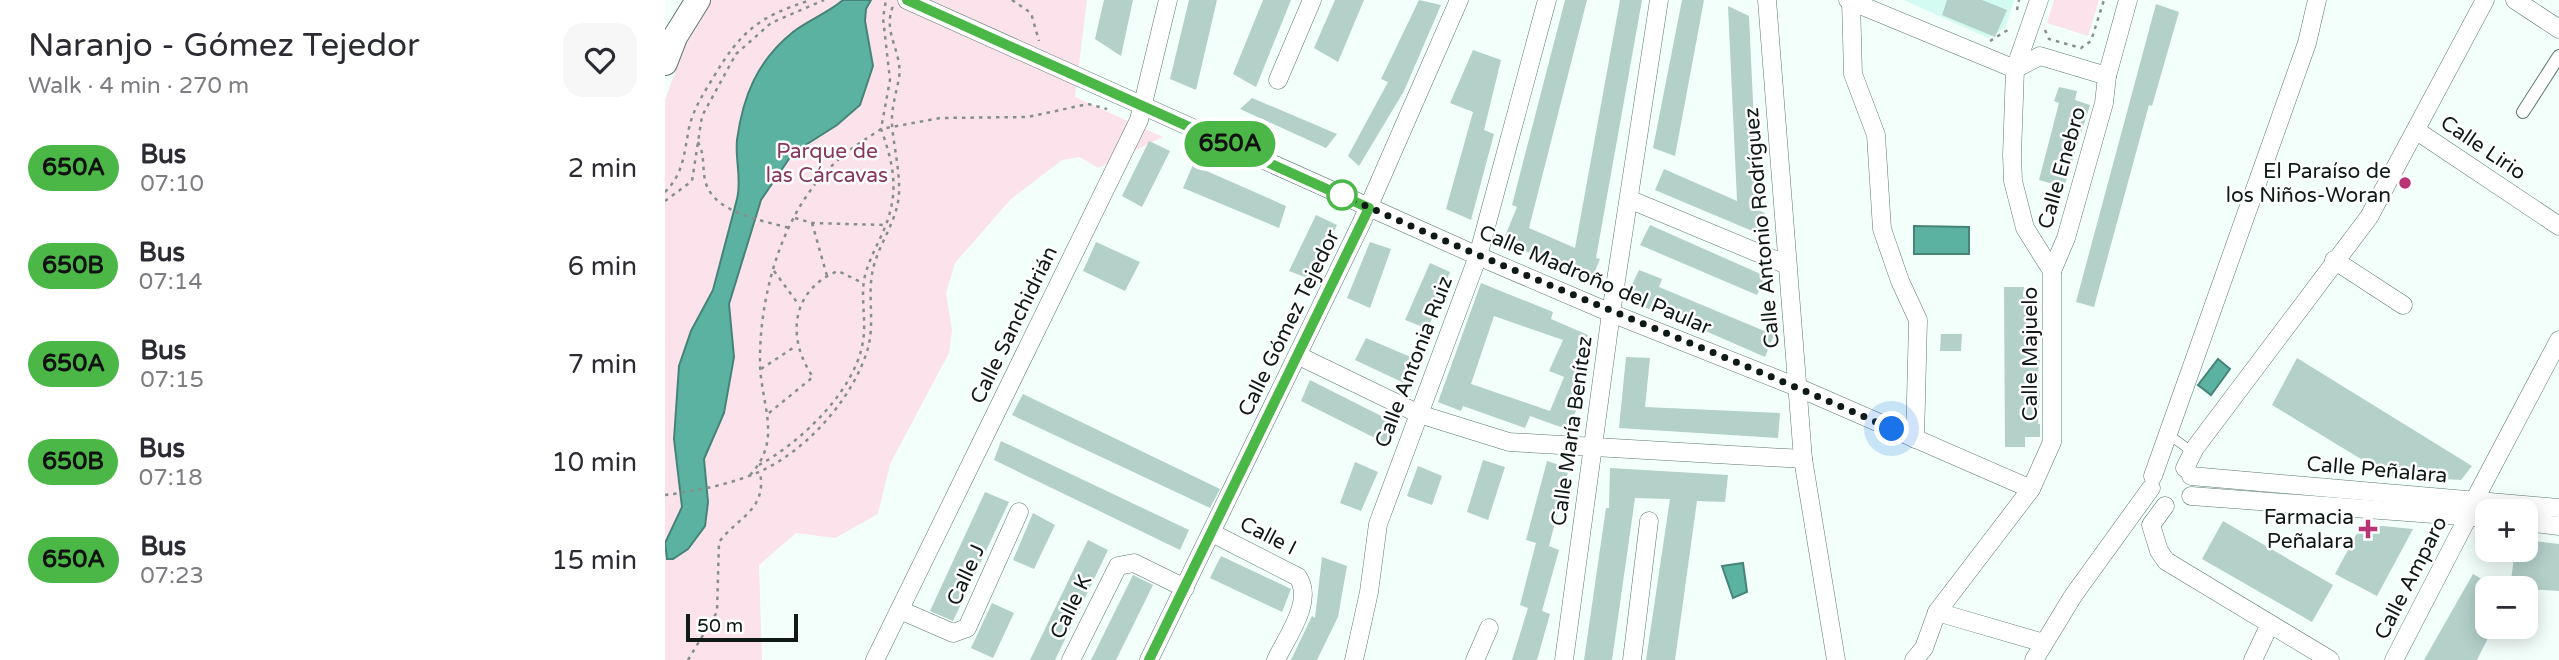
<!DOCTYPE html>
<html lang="en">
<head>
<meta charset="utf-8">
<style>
  :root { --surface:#fff; --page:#f7f7f7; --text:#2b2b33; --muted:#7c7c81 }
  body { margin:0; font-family:"Varela Round",sans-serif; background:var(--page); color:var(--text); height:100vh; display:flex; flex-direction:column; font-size:26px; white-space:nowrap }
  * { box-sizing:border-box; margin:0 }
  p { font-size:23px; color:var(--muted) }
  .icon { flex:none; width:38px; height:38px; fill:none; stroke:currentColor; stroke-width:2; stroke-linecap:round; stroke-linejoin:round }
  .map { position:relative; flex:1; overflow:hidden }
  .panel { display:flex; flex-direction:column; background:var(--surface); width:665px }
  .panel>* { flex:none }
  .badge { padding:0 14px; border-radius:23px; font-size:24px; line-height:46px }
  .tools { position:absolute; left:1810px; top:499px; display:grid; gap:14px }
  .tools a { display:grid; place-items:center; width:63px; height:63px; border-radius:14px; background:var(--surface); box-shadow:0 4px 18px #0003; font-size:35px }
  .scale { position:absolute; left:21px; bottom:18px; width:112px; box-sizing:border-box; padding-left:7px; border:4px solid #0f1a18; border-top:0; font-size:19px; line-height:24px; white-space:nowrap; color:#0f1a18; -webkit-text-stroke:5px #fff; paint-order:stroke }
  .you { position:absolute; width:35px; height:35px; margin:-18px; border:5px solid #fff; border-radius:50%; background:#1a73e8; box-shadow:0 0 0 10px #1a73e833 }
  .map>.badge { position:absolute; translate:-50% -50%; box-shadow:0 0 0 4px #fff }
  .round { display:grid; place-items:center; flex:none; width:74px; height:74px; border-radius:21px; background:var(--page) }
  .head { display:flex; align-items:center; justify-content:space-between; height:119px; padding:0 28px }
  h1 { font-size:33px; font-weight:600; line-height:52px }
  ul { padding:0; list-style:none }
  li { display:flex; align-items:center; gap:21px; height:98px; padding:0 28px }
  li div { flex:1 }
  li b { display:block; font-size:26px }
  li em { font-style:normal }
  li .badge { min-width:77px; font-weight:700; text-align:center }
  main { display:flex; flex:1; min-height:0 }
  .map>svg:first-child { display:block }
</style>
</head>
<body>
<main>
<section class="panel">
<div class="head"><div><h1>Naranjo - Gómez Tejedor</h1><p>Walk · 4 min · 270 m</p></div><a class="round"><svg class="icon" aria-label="heart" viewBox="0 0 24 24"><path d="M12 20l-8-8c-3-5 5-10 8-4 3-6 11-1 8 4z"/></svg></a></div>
<ul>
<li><span class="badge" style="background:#4ab747;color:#111">650A</span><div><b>Bus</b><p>07:10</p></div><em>2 min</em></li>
<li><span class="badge" style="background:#4ab747;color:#111">650B</span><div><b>Bus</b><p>07:14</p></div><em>6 min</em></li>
<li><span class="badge" style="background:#4ab747;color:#111">650A</span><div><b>Bus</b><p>07:15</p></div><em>7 min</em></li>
<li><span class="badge" style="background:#4ab747;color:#111">650B</span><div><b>Bus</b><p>07:18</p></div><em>10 min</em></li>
<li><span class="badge" style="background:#4ab747;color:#111">650A</span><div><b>Bus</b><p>07:23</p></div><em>15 min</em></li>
</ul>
</section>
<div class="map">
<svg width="1894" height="660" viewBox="0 0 1894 660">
  <rect width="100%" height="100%" fill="#f3fffb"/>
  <path fill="#d4fbf1" d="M1239,0H1349L1340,28L1323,38Z"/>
  <g fill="#fce2eb">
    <path d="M36,0H422L410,97L498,137L433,168L415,157L397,160L346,199L290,263L281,293L287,330L284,353L225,464L213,514L170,538L131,533L94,565L97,660H0V100Z"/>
    <path d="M1389,0H1434L1423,36L1382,23Z"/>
  </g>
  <g fill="#5cb2a0" stroke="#458477" stroke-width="2">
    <path d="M178,0H206L201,9L200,21L208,66L195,105L172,125L128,153L96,200L64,304L69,357L59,413L39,459L43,502L40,526L23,549L8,559H2L0,543L17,507L9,439L14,366L26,331L48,290L72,199C77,179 70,160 72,140C78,96 92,61 128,32C143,20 163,13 178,0Z"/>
    <path d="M1249,226L1304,227V254H1249Z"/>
    <path d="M1553,359L1565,369L1546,395L1533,385Z"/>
    <path d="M1078,563L1082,592L1068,598L1057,566Z"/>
  </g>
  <g fill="#b3d0c9">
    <path d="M439,0H468L456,56L430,39Z"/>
    <path d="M524,0H552L531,90L505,79Z"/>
    <path d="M598,0H626L591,87L568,74Z"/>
    <path d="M670,0H699L673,62L649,48Z"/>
    <path d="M754,0L776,5L739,91L694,166L683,156L723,82L716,79Z"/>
    <path d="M900,0H922L864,228L910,248L955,0H977L931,258L935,259L926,281L838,241L852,207L847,205Z"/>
    <path d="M1017,0H1039L1010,156L988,148Z"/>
    <path d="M1282,0H1317L1342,10L1330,37L1277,15Z"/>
    <path d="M1491,4L1514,12L1487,106L1484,105L1429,307L1411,302Z"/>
    <path d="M1063,6L1084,16L1093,210L1100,213L1092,233L990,190L999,169L1072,201Z"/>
    <path d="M808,50L836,60L819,130L829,134L806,220L781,209L808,112L785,103Z"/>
    <path d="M1394,87L1412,91L1410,100L1425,105L1399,187L1374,180L1394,103L1389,101Z"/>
    <path d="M587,98L672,134L661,148L575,109Z"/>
    <path d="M484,141L505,151L477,207L457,196Z"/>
    <path d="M528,165L621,206L614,228L518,188Z"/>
    <path d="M651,215L672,225L645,279L624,271Z"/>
    <path d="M985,225L1100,276L1092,295L975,245Z"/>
    <path d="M431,242L475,262L460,291L418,271Z"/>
    <path d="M705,242L726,249L705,308L682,298Z"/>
    <path d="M765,263L785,272L763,329L740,320Z"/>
    <path d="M974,270L997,279L994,287L1109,335L1100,357L990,309L989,311L966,302L971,286L967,285Z"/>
    <path d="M816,283L888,312L886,319L923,335L907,380L884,371L898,340L829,316L806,384L885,411L899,377L920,385L904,430L865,416L860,428L798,406L796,411L773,402Z"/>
    <path d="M1339,287H1359L1358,297H1367L1366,360H1375L1370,391H1375L1373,424H1375V437H1360V447H1340Z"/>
    <path d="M1276,334H1297L1296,351H1275Z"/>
    <path d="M701,338L755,361L741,384L690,360Z"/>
    <path d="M961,357L985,358L980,407L1115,413L1113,438L954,428Z"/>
    <path d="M1632,358L1807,466L1796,480L1724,476L1607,405Z"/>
    <path d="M645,380L730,423L720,443L636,401Z"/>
    <path d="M358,394L555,489L545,508L347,415Z"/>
    <path d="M336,441L524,530L515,550L329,460Z"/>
    <path d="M818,460L840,467L823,520L802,512Z"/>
    <path d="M882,461L904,468L884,546L894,550L877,611L885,614L872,660H847L863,608L855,605L871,543L861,540Z"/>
    <path d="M690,462L713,472L696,511L675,503Z"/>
    <path d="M753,466L777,476L767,505L742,496Z"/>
    <path d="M945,468L1063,475L1060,502L1032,501L1010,660H981L1005,499L970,498L947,660H919L941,508H944Z"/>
    <path d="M320,492L344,502L288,621L265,611Z"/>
    <path d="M368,513L390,525L369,569L348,560Z"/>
    <path d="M1558,521L1668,585L1647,622L1537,559Z"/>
    <path d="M1697,524L1748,529L1712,596L1670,574Z"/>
    <path d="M423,540L443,550L390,660H365Z"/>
    <path d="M1860,540L1894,544V591L1845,588L1850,550H1860Z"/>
    <path d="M556,556L626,589L617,612L545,578Z"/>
    <path d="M657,557L682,566L673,617L652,660H626L647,616L650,618Z"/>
    <path d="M1808,574L1822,582V626H1829L1812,660H1759Z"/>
    <path d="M468,575L488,585L451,660H426Z"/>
    <path d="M327,603L349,613L328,658L306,648Z"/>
  </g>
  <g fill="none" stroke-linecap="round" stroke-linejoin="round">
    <g stroke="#5d7871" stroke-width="10">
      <path id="service" d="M1503,434L1522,448H1530"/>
    </g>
    <g stroke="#5d7871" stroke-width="14">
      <path id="pedestrian" d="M1858,112L1894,56"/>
    </g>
    <g stroke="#5d7871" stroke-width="19">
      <g id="minor">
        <path d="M242,0L813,256L946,313L1132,387L1366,489"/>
        <path d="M1102,0L1138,459L1171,660"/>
        <path d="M1183,0L1350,69L1375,56L1442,76"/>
        <path d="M1850,0L1894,29"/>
        <path d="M1186,1L1188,74L1211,135L1217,229L1235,281L1253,320L1250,439"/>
        <path d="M613,80L647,0"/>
        <path d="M1752,131L1894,226"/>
        <path d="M966,200L1122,265"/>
        <path d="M1669,260L1738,305"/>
        <path d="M1387,271L1401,238L1439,103L1442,76L1463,0"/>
        <path d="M634,356L754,414L844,442L1138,459"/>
        <path d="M1520,468L1530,448L1704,217L1820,0"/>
        <path d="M1488,476L1642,43L1652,0"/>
        <path d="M1526,476L1894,508"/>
        <path d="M1526,496L1822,518"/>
        <path d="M1809,501L1894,340"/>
        <path d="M1500,506L1486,525L1494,551L1501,561L1665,660"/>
        <path d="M1860,522L1894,526"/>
        <path d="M547,533L633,577C649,602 622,636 611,660"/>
        <path d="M235,610L288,633L302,628L354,512"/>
        <path d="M1272,612L1366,489L1387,442V271L1360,228L1348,181L1347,155L1350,69L1374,0"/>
        <path d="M210,660L474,120L503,0"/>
        <path d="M406,660L453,566L469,563L520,588"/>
        <path d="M484,660L696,224L794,0"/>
        <path d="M689,660L704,592L713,524L813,256L882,0"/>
        <path d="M810,660L824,628"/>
        <path d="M899,660L946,313L994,0"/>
        <path d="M967,660L984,521"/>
        <path d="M1249,660L1259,648L1272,612L1379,643"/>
        <path d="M1369,660L1408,596L1486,488"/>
        <path d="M1588,660L1605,624"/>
        <path d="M1729,660L1803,517"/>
      </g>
    </g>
    <g stroke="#5d7871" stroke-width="26">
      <path id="secondary" d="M0,63L10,37L33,0"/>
    </g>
    <g stroke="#85908d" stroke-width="2.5" stroke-dasharray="3.5 5" stroke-linecap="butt">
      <path d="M347,0L366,13L374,41"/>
      <path d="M1352,10L1354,0"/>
      <path d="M1380,30L1384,39L1416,48L1426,41L1439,0"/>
      <path d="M1325,41L1346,28"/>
      <path d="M33,142C40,155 37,166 40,180C47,213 97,220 124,228"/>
      <path d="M0,192C19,173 19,153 24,128C28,110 38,94 48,78C75,32 94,16 146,0"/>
      <path d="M0,201L27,181L37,116L71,54L106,23L159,0"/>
      <path d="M130,218L147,223L220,225"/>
      <path d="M147,223L162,276"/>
      <path d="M109,271L134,305"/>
      <path d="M96,369L131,346"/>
      <path d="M104,413L148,377C121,338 126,290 173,271L198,283"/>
      <path d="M94,465C135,443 191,390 198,341C202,318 194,294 201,272C207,251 220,233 225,212C233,182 226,157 216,129L275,118L363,117L423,104L442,109"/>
      <path d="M85,475C118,440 96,405 95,364C94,294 118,208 173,160C186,148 201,139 216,129L225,80L218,18L221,0"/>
      <path d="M0,495C31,491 69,484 98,470C144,448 189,397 203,348C210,322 202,295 208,269C214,243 232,222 234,194C235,171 229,148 227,125C226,109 231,94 234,78C238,52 217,33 228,6"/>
      <path d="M23,660L52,612L54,542C74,516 102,510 95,472"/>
    </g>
    <use href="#service" stroke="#fff" stroke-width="9"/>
    <use href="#pedestrian" stroke="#fff" stroke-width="12"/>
    <use href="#minor" stroke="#fff" stroke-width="18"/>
    <use href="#secondary" stroke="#fff" stroke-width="24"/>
  </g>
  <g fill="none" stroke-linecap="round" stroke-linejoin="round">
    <g stroke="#fff" stroke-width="16">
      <path id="line" d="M242,0L704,208L484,660"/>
    </g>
    <use href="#line" stroke="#4ab747" stroke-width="10"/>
    <path stroke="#0f1a18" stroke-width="7" stroke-dasharray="0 12.6" d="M677,195C858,278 1045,348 1227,429"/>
  </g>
  <g fill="#b93477" stroke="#fff" stroke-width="2.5">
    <circle cx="1740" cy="183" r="7"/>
    <path d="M1699.5 518.5h7v7h7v7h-7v7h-7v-7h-7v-7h7z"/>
  </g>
  <circle fill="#fff" stroke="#4ab747" stroke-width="3.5" cx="677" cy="195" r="14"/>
  <g text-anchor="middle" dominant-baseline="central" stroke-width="5" stroke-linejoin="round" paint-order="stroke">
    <g font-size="21" fill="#0f1a18" stroke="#fff">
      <text transform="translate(1818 148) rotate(34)">Calle Lirio</text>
      <text transform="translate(1397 168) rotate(-74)">Calle Enebro</text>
      <text transform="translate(1097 228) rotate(-95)">Calle Antonio Rodríguez</text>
      <text transform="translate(930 280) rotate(23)">Calle Madroño del Paular</text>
      <text transform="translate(624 323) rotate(-64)">Calle Gómez Tejedor</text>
      <text transform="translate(349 325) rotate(-64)">Calle Sanchidrián</text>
      <text transform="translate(1365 354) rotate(-90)">Calle Majuelo</text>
      <text transform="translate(749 362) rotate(-69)">Calle Antonia Ruiz</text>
      <text transform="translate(907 431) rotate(-82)">Calle María Benítez</text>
      <text transform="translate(1712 470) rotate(5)">Calle Peñalara</text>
      <text transform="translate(603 536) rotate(27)">Calle I</text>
      <text transform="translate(301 575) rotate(-66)">Calle J</text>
      <text transform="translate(1746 578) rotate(-63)">Calle Amparo</text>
      <text transform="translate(406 607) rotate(-64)">Calle K</text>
    </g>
    <g font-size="21" fill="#88375c" stroke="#fff">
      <text x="162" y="151">Parque de<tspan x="162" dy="24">las Cárcavas</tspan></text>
    </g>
    <g font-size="21" fill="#0f1a18" stroke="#fff" text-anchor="end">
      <text x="1726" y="171">El Paraíso de<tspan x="1726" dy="24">los Niños-Woran</tspan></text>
      <text x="1689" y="517">Farmacia<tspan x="1689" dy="24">Peñalara</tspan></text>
    </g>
  </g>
</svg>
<div class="tools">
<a>+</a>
<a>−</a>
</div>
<div class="scale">50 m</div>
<div class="you" style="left:1227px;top:429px"></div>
<b class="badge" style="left:565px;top:144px;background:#4ab747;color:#111">650A</b>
</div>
</main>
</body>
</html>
